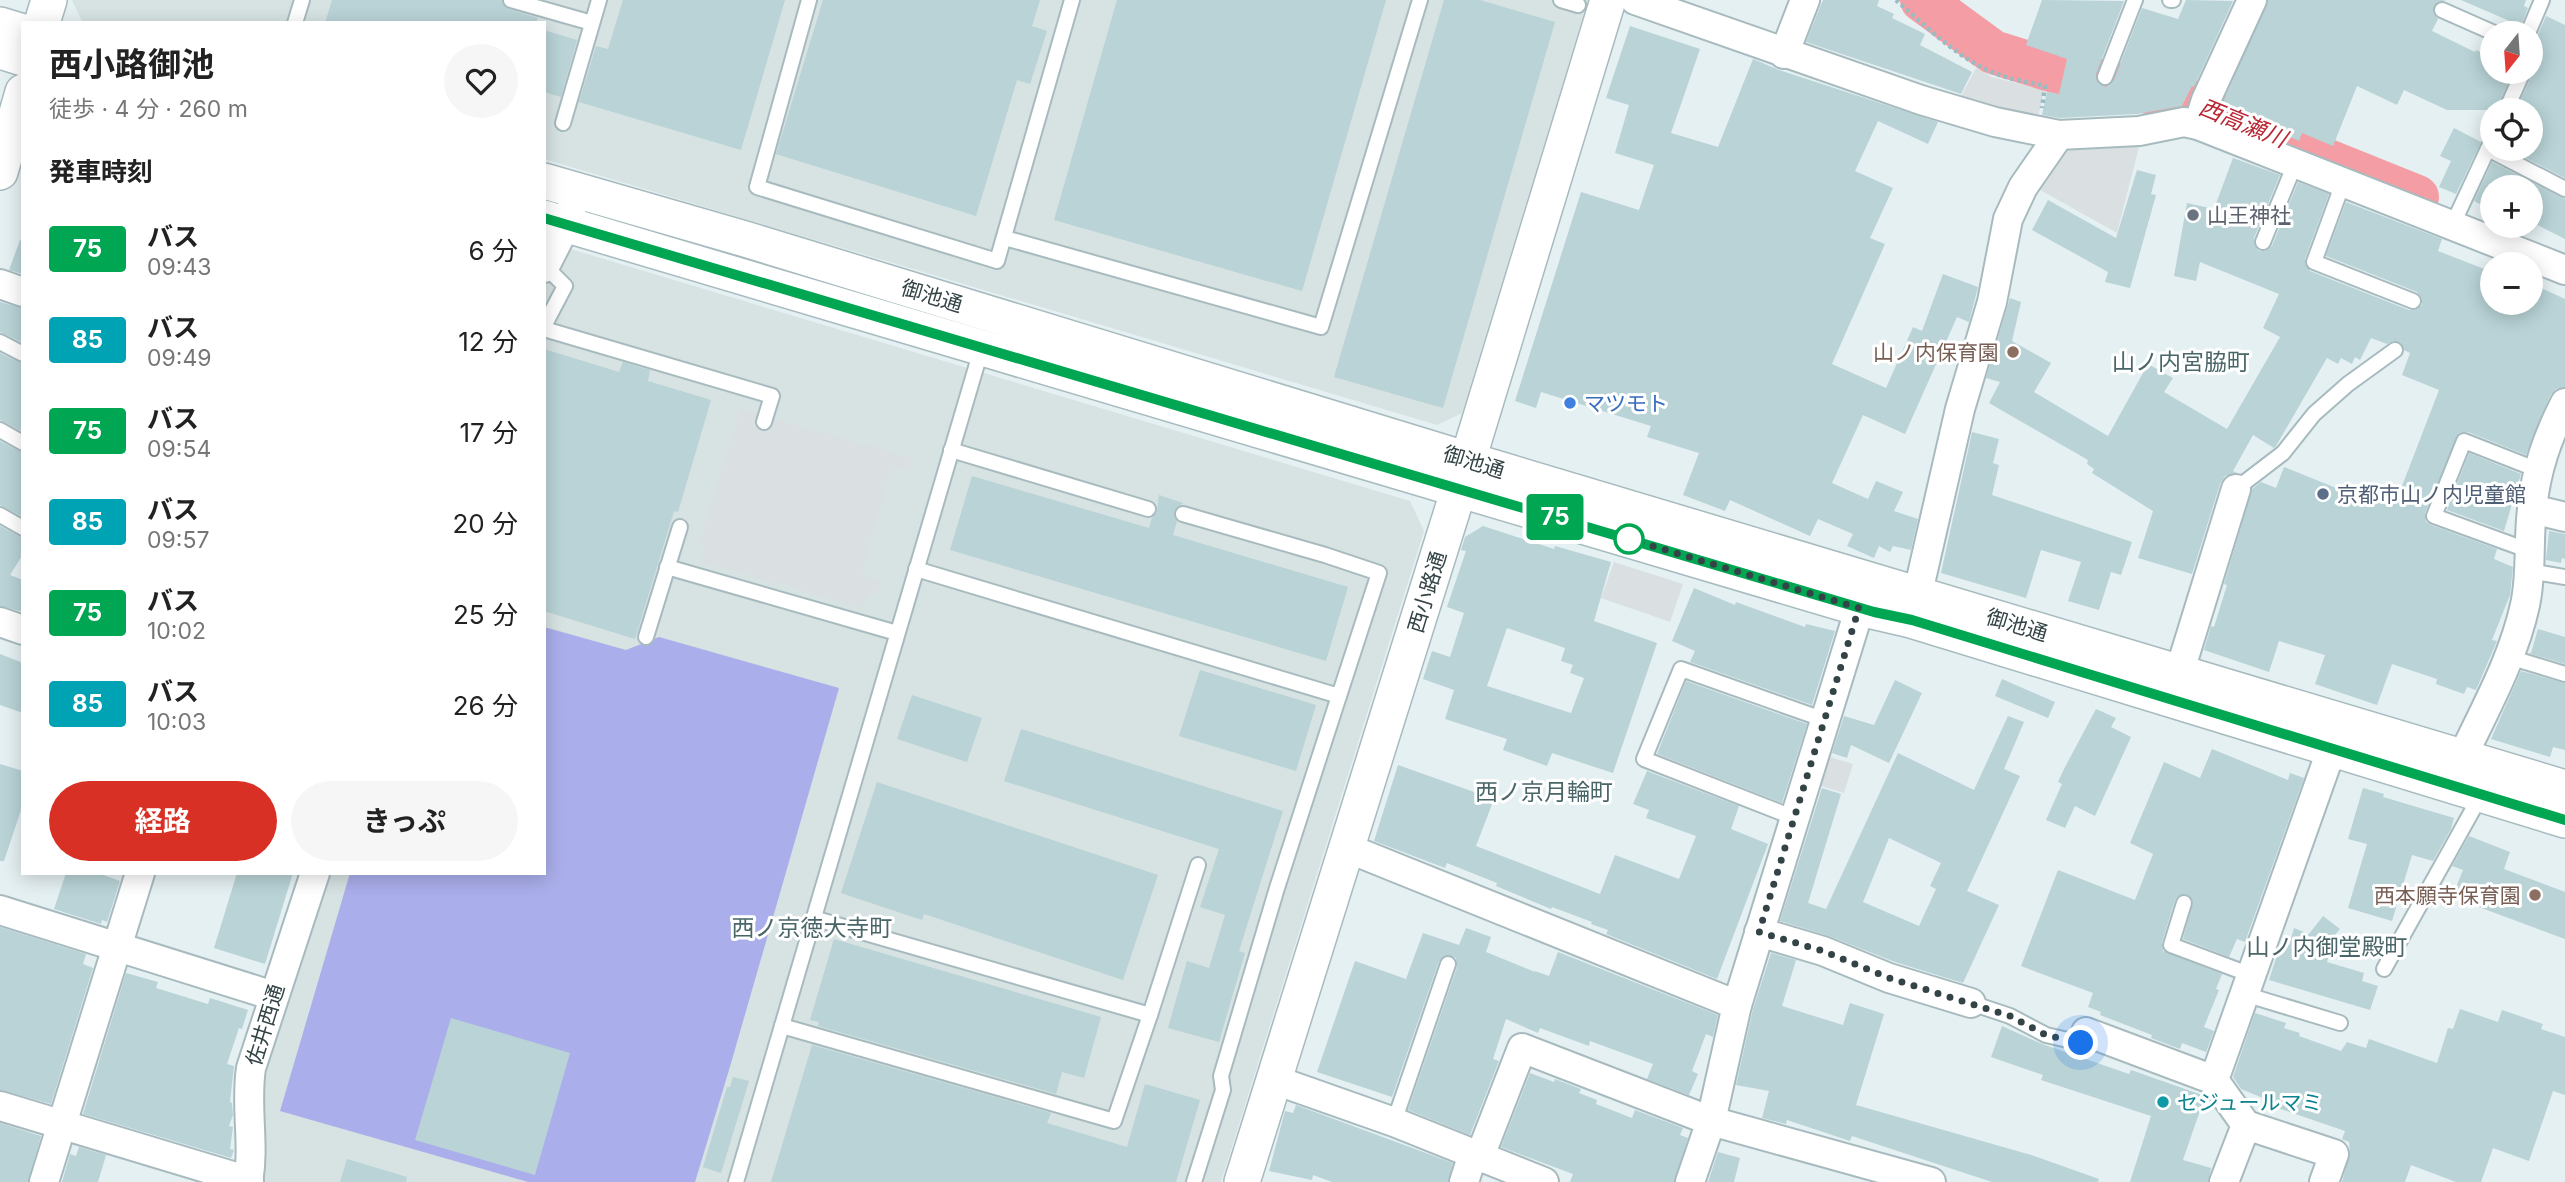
<!DOCTYPE html>
<html lang="ja">
<head>
<meta charset="utf-8">
<style>
  :root { --surface:#fff; --page:#f6f6f6; --text:#222; --muted:#767676; --accent:#d93025 }
  body { margin:0; font-family:Inter,"Noto Sans JP",sans-serif; background:var(--page); color:var(--text); height:100vh; display:flex; flex-direction:column; font-size:26px; white-space:nowrap }
  * { box-sizing:border-box; margin:0 }
  p { font-size:23px; color:var(--muted) }
  .icon { flex:none; width:38px; height:38px; fill:none; stroke:currentColor; stroke-width:2; stroke-linecap:round; stroke-linejoin:round }
  .map { position:relative; flex:1; overflow:hidden }
  .sheet { position:absolute; left:21px; top:21px; width:525px; height:854px; display:flex; flex-direction:column; background:var(--surface); border-radius:0px; box-shadow:0 4px 18px #0003 }
  .sheet>* { flex:none }
  .badge { padding:0 14px; border-radius:5px; font-size:24px; line-height:46px }
  .needle { width:46px; rotate:197deg }
  .tools { position:absolute; left:2480px; top:21px; display:grid; gap:14px }
  .tools a { display:grid; place-items:center; width:63px; height:63px; border-radius:50%; background:var(--surface); box-shadow:0 4px 18px #0003; font-size:35px }
  .you { position:absolute; width:35px; height:35px; margin:-18px; border:5px solid #fff; border-radius:50%; background:#1a73e8; box-shadow:0 0 0 10px #1a73e833 }
  .map>.badge { position:absolute; translate:-50% -50%; box-shadow:0 0 0 4px #fff }
  h2 { padding:0 28px; font-size:26px; line-height:63px }
  .round { display:grid; place-items:center; flex:none; width:74px; height:74px; border-radius:37px; background:var(--page) }
  .summary { display:flex; align-items:center; justify-content:space-between; height:119px; padding:0 28px }
  h1 { font-size:33px; font-weight:700; line-height:52px }
  .primary-button { display:flex; gap:14px; margin-top:auto; padding:14px 28px }
  .primary-button a { flex:1; height:80px; border-radius:42px; background:var(--accent); color:#fff; font-size:28px; font-weight:700; line-height:80px; text-align:center }
  .primary-button a+a { background:var(--page); color:var(--text) }
  ul { padding:0; list-style:none }
  li { display:flex; align-items:center; gap:21px; height:91px; padding:0 28px }
  li div { flex:1 }
  li b { display:block; font-size:26px }
  li em { font-style:normal }
  li .badge { min-width:77px; font-weight:700; text-align:center }
  .map>svg:first-child { display:block }
</style>
</head>
<body>
<div class="map">
<svg width="2565" height="1182" viewBox="0 0 2565 1182">
  <rect width="100%" height="100%" fill="#e5f0f3"/>
  <g fill="#d7e2e2">
    <path d="M72,0H1588L1462,413L1437,425L544,159V23H89L82,21Z"/>
    <path d="M567,248L1410,501L1424,531L1221,1182H261L265,1168L261,1071L329,873H544V288Z"/>
  </g>
  <path fill="#aaaeea" d="M544,627L626,650L659,637L839,688L729,1070L695,1182H528L280,1111L350,873H544Z"/>
  <g fill="#dae0e1">
    <path d="M1976,68L1992,77L2044,90L2037,122L1957,104Z"/>
    <path d="M2141,139L2117,233L2033,186L2068,145Z"/>
    <path d="M740,409L915,459L911,472L892,467L861,574L880,580L876,595L868,593L863,609L701,561L705,545L699,543Z"/>
    <path d="M1614,562L1683,584L1670,622L1601,598Z"/>
    <path d="M1820,754L1853,764L1844,793L1811,783Z"/>
  </g>
  <g fill="none" stroke-linecap="round" stroke-linejoin="round">
    <path stroke="#f49da5" stroke-width="7" d="M2051,70L2060,48"/>
    <path stroke="#f49da5" stroke-width="44" d="M1922,0L1993,52L2051,70L2188,101L2228,121L2417,197"/>
  </g>
  <g fill="#b9d3d6" fill-rule="evenodd">
    <path d="M332,0H502L508,9L538,18L536,23H325Z"/>
    <path d="M623,0H785L741,150L579,102L596,46L608,49Z"/>
    <path d="M823,0H1040L1032,26L1047,31L1030,84L1017,80L976,216L776,154Z"/>
    <path d="M1117,0H1386L1302,291L1054,220Z"/>
    <path d="M1444,0H1480L1555,22L1443,408L1334,377Z"/>
    <path d="M1823,0H1879L1877,6L1894,14L1892,18L1925,34L1920,45L1972,72L1961,94L1806,42Z"/>
    <path d="M2042,0L2124,1L2096,74L2097,82L2106,87L2114,80L2142,8L2178,19L2186,0L2233,1L2194,87L2192,86L2182,106L2137,114L2060,118L2042,115L2047,92L2059,94L2067,59L2026,45Z"/>
    <path d="M2268,0H2447L2437,2L2434,6L2433,12L2438,19L2432,31L2475,52L2476,50L2492,57V72H2513L2496,110H2447L2404,90L2397,105L2357,86L2333,146L2302,133L2299,141L2253,121L2254,118L2223,102Z"/>
    <path d="M2461,0H2526L2524,6L2528,8L2521,26Z"/>
    <path d="M2546,16L2565,25V178L2508,149H2530V110H2516L2532,75L2530,42L2537,37Z"/>
    <path d="M1630,26L1700,49L1671,133L1718,147L1753,59L1779,70L1938,122L1928,144L1878,121L1855,171L1893,188L1870,238L1885,244L1832,364L1886,388L1913,327L1922,331L1943,274L1978,287L1969,322L1957,317L1905,434L1863,415L1832,483L1868,499L1876,481L1903,492L1894,511L1918,519L1911,550L1893,546L1890,552L1879,546L1874,558L1847,546L1853,534L1818,519L1810,536L1730,500L1725,511L1683,495L1699,453L1647,437L1651,426L1541,392L1536,408L1515,401L1581,192L1639,210L1654,165L1615,153L1629,105L1606,98Z"/>
    <path d="M544,30L577,40L561,97L544,92Z"/>
    <path d="M2454,128L2481,142L2456,194L2439,187L2451,161L2440,156Z"/>
    <path d="M2233,158L2280,175L2254,238V244L2259,251H2265L2272,246L2298,182L2329,194L2305,259V264L2310,271L2409,310H2415L2422,305V299L2417,292L2326,256L2346,202L2442,239L2438,251L2492,272V303H2530V283L2565,299V387L2556,389L2550,396L2526,455L2468,432L2459,433L2425,513L2426,522L2431,525L2497,549L2494,559L2513,567L2510,595L2492,640L2497,641L2476,690L2467,687L2464,694L2436,684L2437,679L2392,664L2377,705L2315,684L2325,655L2279,641L2269,672L2204,650L2211,626L2214,627L2227,585L2224,584L2252,489L2261,482L2276,488L2284,467L2361,498L2364,489L2397,499L2439,390L2402,375L2410,353L2404,350L2400,342L2393,341L2387,344L2371,338L2360,360L2355,357L2352,364L2341,358L2338,364L2327,358L2276,446L2274,448L2253,435L2233,471L2237,473L2225,476L2220,484L2192,574L2138,558L2153,511L2092,473L2094,469L2087,464L2088,460L1989,403L2000,382L1986,378L2010,298L2021,302L2012,341L2051,363L2034,392L2108,436L2148,364L2173,378L2164,392L2227,429L2280,337L2263,328L2279,294L2200,262L2196,281L2174,276L2187,203L2214,209Z"/>
    <path d="M2492,162L2565,199V239L2530,221V187H2492V210L2474,201Z"/>
    <path d="M2137,170L2156,175L2151,194L2156,195L2130,288L2105,282L2108,272L2032,230L2048,200L2116,238Z"/>
    <path d="M20,240H23V274L9,270Z"/>
    <path d="M0,302L23,308V343L0,332Z"/>
    <path d="M544,349L619,372L623,362L650,370L648,381L711,400L678,512L674,511L635,639L544,611Z"/>
    <path d="M0,353L23,364V432L0,420Z"/>
    <path d="M1972,432L1999,439L1993,463L1999,465L1992,495L2132,542L2121,575L2111,572L2099,610L2068,601L2081,562L2041,550L2026,598L1941,573Z"/>
    <path d="M0,441L23,453V517L0,505Z"/>
    <path d="M2469,453L2521,474L2504,531L2447,510Z"/>
    <path d="M972,476L1149,528L1152,518L1157,512L1159,495L1183,503L1174,511L1177,521L1173,535L1348,587L1326,661L950,550Z"/>
    <path d="M0,526L23,538V554L10,575L23,580V612L0,606Z"/>
    <path d="M1483,526L1554,549L1555,546L1611,562L1594,621L1657,643L1613,773L1552,753L1547,766L1503,750L1507,739L1445,719L1454,690L1423,679L1432,651L1450,657L1464,613L1447,607L1466,551L1461,550L1465,537ZM1507,628L1565,648L1561,661L1573,665L1570,673L1584,678L1571,713L1487,686Z"/>
    <path d="M2549,531L2565,534V559L2562,558L2561,563L2546,560Z"/>
    <path d="M1694,588L1735,605L1736,602L1805,627L1806,624L1835,631L1812,705L1690,662L1695,651L1672,641Z"/>
    <path d="M2538,629L2565,637V664L2528,653H2531Z"/>
    <path d="M0,654L23,663V713L0,705Z"/>
    <path d="M1200,670L1316,705L1296,771L1179,736Z"/>
    <path d="M2521,671L2565,683V750L2553,747L2550,757L2491,739Z"/>
    <path d="M2002,679L2055,702L2048,718L1995,696Z"/>
    <path d="M1895,680L1922,693L1889,763L1851,745L1847,758L1832,753L1844,716L1874,725Z"/>
    <path d="M1686,681L1807,724L1782,803L1657,754Z"/>
    <path d="M912,695L982,718L967,762L897,739Z"/>
    <path d="M2096,709L2116,718L2111,727L2131,737L2095,816L2075,806L2065,828L2046,820L2062,784L2058,782L2064,769Z"/>
    <path d="M2008,716L2024,722L2004,769L2020,776L1967,891L1999,905L1963,983L1895,962L1829,936L1780,921L1822,788L1841,794L1808,903L1826,909L1898,753L1974,790ZM1889,838L1941,863L1930,886L1936,889L1919,926L1863,902Z"/>
    <path d="M1021,729L1283,811L1239,951L1245,953L1219,1042L1168,1028L1187,961L1209,968L1225,915L1200,907L1219,849L1004,781Z"/>
    <path d="M2212,749L2288,780L2290,773L2304,778L2245,942L2237,939L2229,957L2183,939L2193,902L2186,894L2178,896L2175,900L2162,942L2163,951L2222,974L2216,989L2219,990L2204,1027L2214,1031L2206,1052L2182,1043L2180,1049L2151,1038L2152,1035L2100,1015L2101,1012L2088,1007L2093,993L2021,966L2058,870L2135,900L2153,854L2130,843L2164,762L2200,778Z"/>
    <path d="M0,764L23,771V804L4,861H0Z"/>
    <path d="M1398,765L1494,799L1476,846L1600,894L1615,855L1679,879L1696,836L1646,818L1649,810L1633,804L1647,771L1739,806L1731,829L1768,844L1717,979L1606,934L1608,930L1591,924L1592,922L1552,907L1551,909L1496,886L1497,883L1447,863L1445,868L1374,841Z"/>
    <path d="M877,782L1158,875L1123,980L924,914L922,920L841,893Z"/>
    <path d="M2363,788L2384,794L2383,797L2454,818L2451,829L2433,861L2412,855L2392,921L2348,908L2367,844L2348,839Z"/>
    <path d="M2469,836L2510,852L2504,869L2565,892V939L2452,897L2463,870L2452,866Z"/>
    <path d="M66,873H98L120,881L107,922L102,920L101,924L54,909Z"/>
    <path d="M237,873H293L265,964L214,948Z"/>
    <path d="M2323,916L2340,929L2335,935L2327,962L2364,973L2362,981L2378,986L2370,1010L2269,980L2281,943L2289,945L2294,928L2309,934Z"/>
    <path d="M0,927L86,954L83,964L93,968L51,1104L0,1090Z"/>
    <path d="M1466,928L1491,937L1486,952L1535,972V971L1549,976L1558,952L1718,1015L1713,1037L1706,1034L1692,1071L1698,1074L1689,1095L1647,1079L1653,1064L1590,1041L1589,1046L1540,1028L1538,1033L1506,1019L1493,1059L1499,1061L1470,1135L1408,1110L1457,967L1456,958L1447,955L1439,961L1392,1097L1317,1072L1355,961L1406,979L1423,933L1459,945Z"/>
    <path d="M834,939L1101,1017L1084,1078L1062,1072L1056,1094L818,1026L819,1022L810,1020Z"/>
    <path d="M1771,953L1796,960L1782,1006L1843,1025L1850,1003L1884,1014L1856,1105L2031,1155L2099,1179L2098,1182H1992L1852,1136L1850,1141L1787,1120L1786,1124L1762,1118L1769,1091L1736,1085L1753,1009Z"/>
    <path d="M126,973L158,982L156,988L208,1004L210,998L248,1010L242,1029L239,1028L227,1064L234,1066L230,1102L232,1103L233,1115L229,1126L233,1127L230,1149L234,1150L231,1158L83,1114Z"/>
    <path d="M2460,1009L2498,1022L2502,1010L2543,1024L2541,1029L2565,1037V1095L2553,1091L2529,1161L2493,1148L2481,1182H2456L2411,1165L2405,1182H2342L2350,1152L2349,1142L2342,1139L2345,1131L2266,1104L2268,1100L2241,1089L2233,1077L2255,1013L2286,1023L2284,1028L2300,1033L2299,1036L2341,1051L2347,1042L2366,1048L2369,1039L2437,1063L2448,1028L2453,1029Z"/>
    <path d="M451,1018L570,1053L535,1175L415,1140Z"/>
    <path d="M2002,1026L2042,1044L2129,1074L2131,1070L2205,1096L2183,1160L2211,1168L2208,1182H2130L2151,1116L2041,1080L2043,1075L1991,1057Z"/>
    <path d="M812,1045L1051,1113L1047,1123L1127,1147L1145,1084L1200,1100L1176,1182H771Z"/>
    <path d="M1530,1073L1554,1082L1555,1079L1581,1089L1579,1093L1597,1100L1596,1104L1632,1118L1635,1110L1683,1128L1680,1135L1688,1138L1674,1182H1570L1573,1174L1501,1147Z"/>
    <path d="M733,1077L749,1081L721,1173L703,1167L727,1087H730Z"/>
    <path d="M1296,1105L1453,1163L1448,1182H1332L1313,1175L1312,1180L1269,1171L1285,1111L1293,1113Z"/>
    <path d="M0,1123L41,1136L28,1182H0Z"/>
    <path d="M79,1147L106,1155L98,1182H62L70,1154L76,1156Z"/>
    <path d="M1718,1152L1740,1158L1734,1182H1708Z"/>
    <path d="M347,1159L407,1177L406,1182H340Z"/>
  </g>
  <g fill="none" stroke-linecap="round" stroke-linejoin="round">
    <g stroke="#a7bbbf" stroke-width="18">
      <g id="service">
        <path d="M511,0L592,23"/>
        <path d="M809,0L757,187L997,261L1072,0"/>
        <path d="M1561,0L1578,5"/>
        <path d="M2170,0H2173"/>
        <path d="M2442,10L2494,33"/>
        <path d="M295,23L302,0"/>
        <path d="M2528,33L2542,0"/>
        <path d="M2105,77L2135,0"/>
        <path d="M2506,110L2523,72"/>
        <path d="M563,123L599,0"/>
        <path d="M2488,149L2565,189"/>
        <path d="M2343,183L2314,262L2413,301"/>
        <path d="M2452,226L2492,140"/>
        <path d="M1005,238L1321,327L1420,0"/>
        <path d="M2263,242L2295,164"/>
        <path d="M544,326L565,286L545,266"/>
        <path d="M544,329L772,396L764,422"/>
        <path d="M0,342L23,354"/>
        <path d="M0,430L23,443"/>
        <path d="M951,450L1148,509"/>
        <path d="M2236,489L2283,453L2314,414L2348,384L2395,350"/>
        <path d="M0,515L23,528"/>
        <path d="M2530,551L2434,516L2464,441L2538,470"/>
        <path d="M667,567L897,633"/>
        <path d="M916,569L1339,696L1379,573L1325,555L1183,514"/>
        <path d="M2529,571L2565,577"/>
        <path d="M646,637L680,527"/>
        <path d="M2509,657L2565,674"/>
        <path d="M1795,818L1644,759L1681,669L1825,720"/>
        <path d="M2184,903L2171,945L2251,975"/>
        <path d="M813,918L1150,1015L1198,865"/>
        <path d="M2384,969L2481,795"/>
        <path d="M2244,994L2340,1023"/>
        <path d="M1971,1003L2010,1016L2046,1035L2081,1043L2086,1032"/>
        <path d="M782,1026L1114,1121L1150,1015"/>
        <path d="M1394,1122L1448,964"/>
        <path d="M736,1182L982,347"/>
        <path d="M1194,1182L1223,1090L1221,1076L1277,888L1339,696"/>
      </g>
    </g>
    <g stroke="#a7bbbf" stroke-width="32">
      <g id="minor">
        <path d="M1635,0L1921,100L1995,122L2059,135L2139,131L2184,122L2198,125L2565,270"/>
        <path d="M1784,54L1805,0"/>
        <path d="M2198,125L2206,100L2252,0"/>
        <path d="M544,268L566,225L577,191"/>
        <path d="M0,284L23,292"/>
        <path d="M2532,509L2565,517"/>
        <path d="M1913,614L1960,409L1992,302L2008,219L2023,187L2059,135"/>
        <path d="M0,622L23,630"/>
        <path d="M2174,690L2236,489"/>
        <path d="M2453,777C2478,721 2512,665 2525,605C2532,574 2528,541 2532,509C2536,470 2547,438 2565,403"/>
        <path d="M1347,848L1737,1005"/>
        <path d="M0,910L274,996"/>
        <path d="M1759,932L1823,951L1889,978L1971,1003"/>
        <path d="M2086,1032L2214,1080"/>
        <path d="M1275,1080L1394,1122L1544,1182"/>
        <path d="M0,1106L249,1181"/>
        <path d="M1480,1156L1522,1048L1711,1121L1931,1182"/>
        <path d="M44,1182L140,873"/>
        <path d="M248,1182C255,1144 245,1106 251,1068L315,873"/>
        <path d="M1464,1182L1473,1154"/>
        <path d="M1690,1182L1711,1121L1737,1005L1866,588"/>
        <path d="M2224,1182L2246,1125"/>
        <path d="M2324,1182L2334,1154L2246,1125L2214,1080L2338,731"/>
      </g>
    </g>
    <g stroke="#a7bbbf" stroke-width="38">
      <g id="tertiary">
        <path d="M42,23L49,0"/>
        <path d="M0,25L23,32"/>
        <path d="M0,51L23,58"/>
        <path d="M0,172L23,92"/>
        <path d="M544,181L745,239L1468,460L2565,788"/>
        <path d="M544,218L1859,608L1911,620L2565,820"/>
        <path d="M1242,1182L1459,489L1608,0"/>
      </g>
    </g>
    <path stroke="#97bcc2" stroke-width="4.5" stroke-dasharray="3.5 3.5" stroke-linecap="butt" d="M1896,0C1927,27 1958,59 1997,74C2012,80 2029,82 2045,86L2042,108"/>
    <use href="#service" stroke="#fff" stroke-width="14"/>
    <use href="#minor" stroke="#fff" stroke-width="28"/>
    <use href="#tertiary" stroke="#fff" stroke-width="35"/>
  </g>
  <g fill="none" stroke-linecap="round" stroke-linejoin="round">
    <g stroke="#fff" stroke-width="16">
      <path id="line" d="M544,218L1874,612L1912,620L2565,820"/>
    </g>
    <use href="#line" stroke="#00a651" stroke-width="10"/>
    <path stroke="#344446" stroke-width="7" stroke-dasharray="0 12.6" d="M1629,539L1859,608L1759,932L1823,951L1889,978L2010,1016L2046,1035L2081,1043"/>
  </g>
  <circle fill="#6b7280" stroke="#fff" stroke-width="2.5" cx="2193" cy="215" r="7"/>
  <g fill="#8d6e63" stroke="#fff" stroke-width="2.5">
    <circle cx="2013" cy="352" r="7"/>
    <circle cx="2535" cy="895" r="7"/>
  </g>
  <circle fill="#3f7fe0" stroke="#fff" stroke-width="2.5" cx="1570" cy="403" r="7"/>
  <circle fill="#5c6f8a" stroke="#fff" stroke-width="2.5" cx="2323" cy="494" r="7"/>
  <circle fill="#fff" stroke="#00a651" stroke-width="3.5" cx="1629" cy="539" r="14"/>
  <circle fill="#0f9aa8" stroke="#fff" stroke-width="2.5" cx="2163" cy="1102" r="7"/>
  <g text-anchor="middle" dominant-baseline="central" stroke-width="6" stroke-linejoin="round" paint-order="stroke">
    <g font-size="21" fill="#5b616d" stroke="#fff" text-anchor="start">
      <text x="2207" y="215">山王神社</text>
    </g>
    <g font-size="21" fill="#344446" stroke="#fff">
      <text transform="translate(932 296) rotate(17)">御池通</text>
      <text transform="translate(1474 462) rotate(17)">御池通</text>
      <text transform="translate(1427 592) rotate(-73)">西小路通</text>
      <text transform="translate(2017 625) rotate(17)">御池通</text>
      <text transform="translate(265 1025) rotate(-73)">佐井西通</text>
    </g>
    <g font-size="21" fill="#785e54" stroke="#fff" text-anchor="end">
      <text x="1999" y="352">山ノ内保育園</text>
      <text x="2521" y="895">西本願寺保育園</text>
    </g>
    <g font-size="21" fill="#366cbe" stroke="#fff" text-anchor="start">
      <text x="1584" y="403">マツモト</text>
    </g>
    <g font-size="21" fill="#4e5e75" stroke="#fff" text-anchor="start">
      <text x="2337" y="494">京都市山ノ内児童館</text>
    </g>
    <g font-size="21" fill="#0d838f" stroke="#fff" text-anchor="start">
      <text x="2177" y="1102">セジュールマミ</text>
    </g>
    <g font-size="23" font-style="italic" fill="#b82733" stroke="#fff">
      <text transform="translate(2243 123) rotate(22)">西高瀬川</text>
    </g>
    <g font-size="23" fill="#4a6669" stroke="#fff">
      <text x="2181" y="362">山ノ内宮脇町</text>
      <text x="1544" y="792">西ノ京月輪町</text>
      <text x="812" y="928">西ノ京徳大寺町</text>
      <text x="2327" y="947">山ノ内御堂殿町</text>
    </g>
  </g>
</svg>
<div class="tools">
<a><svg class="needle" viewBox="-14 -14 28 28"><path d="M0-13l5 13h-10z" fill="#e53935"/><path d="M0 13l5-13h-10z" fill="#767676"/></svg></a>
<a><svg class="icon" aria-label="locate" viewBox="0 0 24 24"><circle cx="12" cy="12" r="6"/><path d="M12 2v4M12 18v4M2 12h4M18 12h4"/></svg></a>
<a>+</a>
<a>−</a>
</div>
<div class="you" style="left:2081px;top:1043px"></div>
<b class="badge" style="left:1555px;top:517px;background:#00a651;color:#fff">75</b>
<section class="sheet">
<div class="summary"><div><h1>西小路御池</h1><p>徒歩 · 4 分 · 260 m</p></div><a class="round"><svg class="icon" aria-label="heart" viewBox="0 0 24 24"><path d="M12 20l-8-8c-3-5 5-10 8-4 3-6 11-1 8 4z"/></svg></a></div>
<h2>発車時刻</h2>
<ul>
<li><span class="badge" style="background:#00a651;color:#fff">75</span><div><b>バス</b><p>09:43</p></div><em>6 分</em></li>
<li><span class="badge" style="background:#00a3b4;color:#fff">85</span><div><b>バス</b><p>09:49</p></div><em>12 分</em></li>
<li><span class="badge" style="background:#00a651;color:#fff">75</span><div><b>バス</b><p>09:54</p></div><em>17 分</em></li>
<li><span class="badge" style="background:#00a3b4;color:#fff">85</span><div><b>バス</b><p>09:57</p></div><em>20 分</em></li>
<li><span class="badge" style="background:#00a651;color:#fff">75</span><div><b>バス</b><p>10:02</p></div><em>25 分</em></li>
<li><span class="badge" style="background:#00a3b4;color:#fff">85</span><div><b>バス</b><p>10:03</p></div><em>26 分</em></li>
</ul>
<div class="primary-button"><a>経路</a><a>きっぷ</a></div>
</section>
</div>
</body>
</html>
